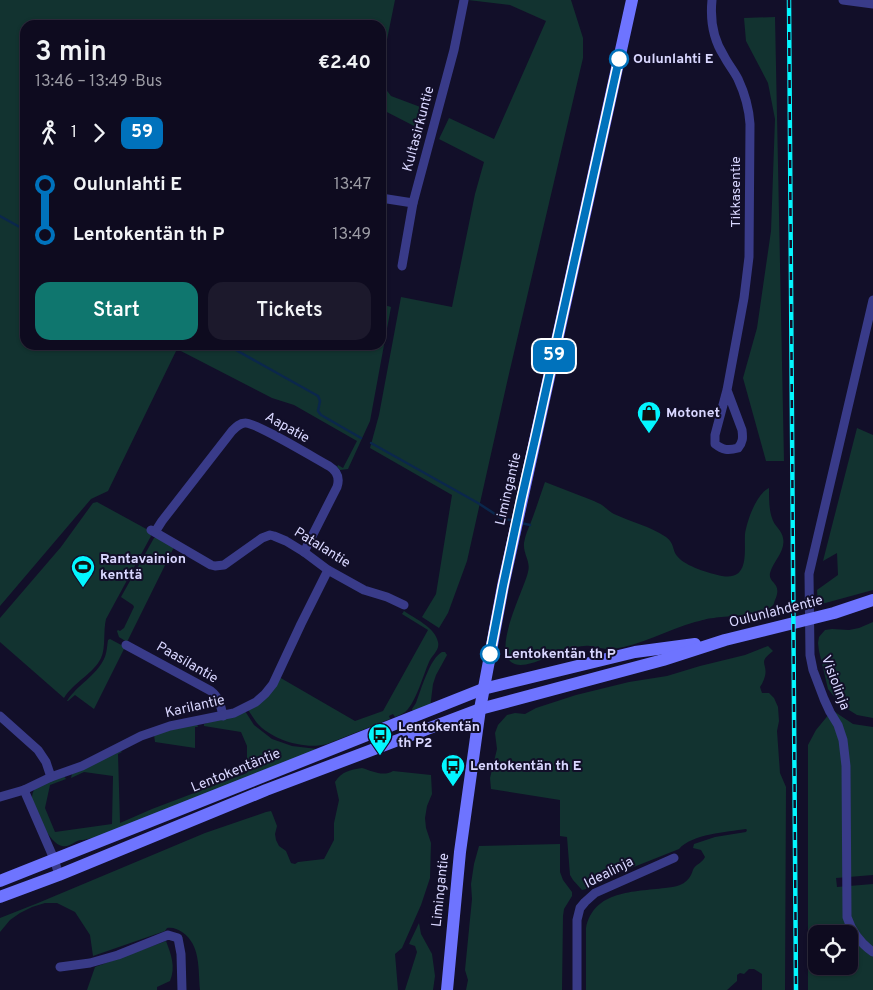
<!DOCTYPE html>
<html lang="en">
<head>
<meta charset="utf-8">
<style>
  :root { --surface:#0e0b1f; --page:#1c192c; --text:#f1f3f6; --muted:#9b9ba4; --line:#2e2b3d; --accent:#0f766e }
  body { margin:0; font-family:Overpass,sans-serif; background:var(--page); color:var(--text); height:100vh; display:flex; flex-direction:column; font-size:19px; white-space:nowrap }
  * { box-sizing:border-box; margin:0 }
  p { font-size:16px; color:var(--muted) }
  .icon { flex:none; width:28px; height:28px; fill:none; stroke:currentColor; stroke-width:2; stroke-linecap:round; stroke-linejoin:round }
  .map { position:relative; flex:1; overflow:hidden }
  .side { position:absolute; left:20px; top:20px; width:366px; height:330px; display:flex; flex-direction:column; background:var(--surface); border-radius:15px; box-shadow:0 1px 4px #0004,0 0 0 1px var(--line) }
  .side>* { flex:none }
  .badge { padding:0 10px; border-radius:8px; font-size:18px; line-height:32px }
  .tools { position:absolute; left:808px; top:925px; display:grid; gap:10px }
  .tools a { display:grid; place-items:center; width:50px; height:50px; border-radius:10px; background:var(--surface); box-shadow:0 1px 4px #0004,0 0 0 1px var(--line); font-size:25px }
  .map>.badge { position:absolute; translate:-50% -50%; box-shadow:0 0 0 2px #fff }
  .legs { display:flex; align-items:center; gap:8px; height:55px; padding:0 15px; font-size:16px }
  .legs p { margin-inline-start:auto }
  .overview { display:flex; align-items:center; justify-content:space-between; height:85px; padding:0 15px }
  h1 { font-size:28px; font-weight:600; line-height:38px }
  .cta { display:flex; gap:10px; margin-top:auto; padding:10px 15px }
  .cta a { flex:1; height:58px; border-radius:15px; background:var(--accent); color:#fff; font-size:20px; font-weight:600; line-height:58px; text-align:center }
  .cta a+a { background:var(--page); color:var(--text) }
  ul { padding:0 15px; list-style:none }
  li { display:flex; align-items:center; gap:18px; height:50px; font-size:19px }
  li i { display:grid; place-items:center; width:8px; height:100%; margin:0 6px; background:currentColor }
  li i::after { content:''; width:12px; height:12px; margin:-6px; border:4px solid; border-radius:50%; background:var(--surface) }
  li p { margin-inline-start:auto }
  li:first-child i { background:linear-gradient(#0000 50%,currentColor 0) }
  li:last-child i { background:linear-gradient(currentColor 50%,#0000 0) }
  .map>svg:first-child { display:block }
</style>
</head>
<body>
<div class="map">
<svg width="873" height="990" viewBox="0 0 873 990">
  <rect width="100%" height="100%" fill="#120f29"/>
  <g fill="#123330" fill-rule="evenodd">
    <path d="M0,0H395L381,69V25H25V345H381V304L391,307L370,421L348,469L340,470L337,467L338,465L343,468L357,441L294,405L272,398L177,349L108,491L91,499L0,606Z"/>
    <path d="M468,0H571L583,38V58L508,378L467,561L448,613L439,628L422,617L436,594L452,495L370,448L379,415L401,297L452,307L475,194L484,162L439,139L449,118L494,139L546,21L510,5Z"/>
    <path d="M775,17L784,461H766L743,378L757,328L771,231L775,119L768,83L746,41L744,18Z"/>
    <path d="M381,83L391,96L423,108L418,128L381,109Z"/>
    <path d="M857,428L873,435V590L818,605L817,590L838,575L837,553L823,561Z"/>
    <path d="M545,482C557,487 569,491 581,496C586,498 593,500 598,503C604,505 608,511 614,514C631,522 650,526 666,537C675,544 672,550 677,556C686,567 709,573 722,576C750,581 744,551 745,534C747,521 756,494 769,488C769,498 769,510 772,518C774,526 782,530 783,538C786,551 773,561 770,573C768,584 783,582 775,600C774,602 774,605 772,606C762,617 728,615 714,618C707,618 701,621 695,622C667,630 642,645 613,649C605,650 598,647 590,646C582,645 572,648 564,650C552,654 523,672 511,662C493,648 524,590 528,572C531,561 523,555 524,543C525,536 528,529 531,522C536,509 540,496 545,482Z"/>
    <path d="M97,502L150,531L151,536L106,619C103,631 106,648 101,658C94,673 73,683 64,698L0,642V618L61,547L90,507L93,503Z"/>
    <path d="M157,537L174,547L127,642L119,637L117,631L118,630L120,631L124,628L134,607L133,605L121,597L154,538Z"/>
    <path d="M404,611C415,619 435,627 438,642C440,650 432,655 429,662C423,676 417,698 408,709C405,713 400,715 395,717L393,714L389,716L390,719L327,744C305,750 272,740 257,723C254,719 251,714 248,710L279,677L355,721L383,711L428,630L402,614Z"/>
    <path d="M873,622V718L857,715L841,705L828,689L819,651L818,643L819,637L825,630L832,629L849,630L859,628Z"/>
    <path d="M110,639L125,647L94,709L75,695L68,701H67C77,685 96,676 104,659C107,653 107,646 108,640Z"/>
    <path d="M768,646L773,651C757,663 768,663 765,676C764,680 762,684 760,687L762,693H769L774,698L778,707L779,721L777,731L780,773L786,787L785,990H762V974L754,969H749L744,974L740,973L737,975V981L727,990H586V928C594,890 634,892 665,888C670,887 675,887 680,885C685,883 689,879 691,875C692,873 693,869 694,868C698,863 702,863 705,857L701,850L693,848L694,844L715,837L746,832L747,830L746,829C727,832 692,834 679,849L596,882L586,889L582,890L573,880L570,875L567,837L560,836V800L491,789L490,778L497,749L495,733L498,725L507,715L515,713L525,714L536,708L576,695L629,682L667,676L700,666L745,655Z"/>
    <path d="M442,652H445L447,655L436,675L433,684L430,708L414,713L412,709L416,703C421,690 430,658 442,652Z"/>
    <path d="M245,711L254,725L272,739L292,746L317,749L110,834L83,840C75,839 71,848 62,846C50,844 35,812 32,801C32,797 32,792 35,789C40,784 57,779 64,776L66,779L50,785L45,808L55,832L112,824L113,776L84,772L71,778L72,774L121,751L122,752L118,754L120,823L152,809L247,773V746L241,732L204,726V724Z"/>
    <path d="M835,712L853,724L873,727V875L836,878L837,887L873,884V990H808V745L816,730L830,713ZM816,934H849V966H816Z"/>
    <path d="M197,724L198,727H195V748L155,742L154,735L170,729Z"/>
    <path d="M362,768C372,771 383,777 393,771L431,775L432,794L427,806L425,818L426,828L431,843L430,878L421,905L402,948L395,954L398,990H200C198,969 201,945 182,932C177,929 173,927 167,928L165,931L93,956L90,935L75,912L57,903H45L32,907L20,913L10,920L0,932V918L38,903L205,833L266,812L271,811L272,813L277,826L275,834L276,840L279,846L286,851L291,863L295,864L298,862L324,859L334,840V823L339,800L335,782C342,771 350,770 362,768Z"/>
    <path d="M560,844V872L563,880L572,892V896L564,909L563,916L562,990H466L468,980L465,970L472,899L471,884L474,864L479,846Z"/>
    <path d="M419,923L421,934L432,954L435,976L433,990H405L417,952L415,946L409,944Z"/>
    <path d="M166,941C171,954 176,967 170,981L157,987V990H87L95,967Z"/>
  </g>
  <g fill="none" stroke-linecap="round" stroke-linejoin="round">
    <g stroke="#0b274c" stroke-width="2.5">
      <path d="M0,216L25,230"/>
      <path d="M227,345L318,396L320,401L318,411L321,415L361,438"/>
      <path d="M371,443L478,503L501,518L514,521"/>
      <path d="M521,523L530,525"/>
    </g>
    <g stroke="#393b89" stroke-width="9">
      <path d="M712,0C710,20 713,39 724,56C728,64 734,71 738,79C745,94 749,108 750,124L749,257L744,298L727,390L715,435V444C723,450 728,451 738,448C743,442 743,438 742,430L727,390"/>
      <path d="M843,0L873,4"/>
      <path d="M381,198L413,203"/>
      <path d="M402,266L413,203L454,50L464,0"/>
      <path d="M873,300L809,574L810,655L813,670L824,699L830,712L838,725L843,740L846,766L847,917C852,932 860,943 873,952"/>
      <path d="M151,530L211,565L215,566L224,565L262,538L270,535L274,536L286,541L304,552L328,570L364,590L387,597L404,605"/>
      <path d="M155,532L162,521L232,431C236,427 240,423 245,423C255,422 316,459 329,466C337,471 340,478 337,487L304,552"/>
      <path d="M126,645L211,691C219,697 221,706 223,716"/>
      <path d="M0,716L38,750L46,762L51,777"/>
      <path d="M24,790L54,859L59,875"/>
      <path d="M0,797L24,790L51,777L82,766L141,736L170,726L234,713L256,702L265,694L273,684L301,624L328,570"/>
      <path d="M60,967L90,963L118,955L168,935L178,938L181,954L182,990"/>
      <path d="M577,990V920L580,908L585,902L595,893L674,858"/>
    </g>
    <g stroke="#6e74ff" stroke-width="12">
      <path d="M0,881L483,689L635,652L695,644"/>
      <path d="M0,897L59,875L266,790L480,709L663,660L725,640L834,613L873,600"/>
      <path d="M447,990L460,852L480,709L503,586L632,0"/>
    </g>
    <g stroke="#03f6ff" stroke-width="4.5">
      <path id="rail" d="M789,0L796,990"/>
    </g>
    <use href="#rail" stroke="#120f29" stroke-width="2.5" stroke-dasharray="8" stroke-linecap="butt"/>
  </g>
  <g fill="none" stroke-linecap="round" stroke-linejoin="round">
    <g stroke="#fff" stroke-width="11">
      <path id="line-1" d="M490,654L503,586L521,501L536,435L619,59"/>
    </g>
    <use href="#line-1" stroke="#0072bc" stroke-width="8"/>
  </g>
  <defs>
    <g id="shop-pin" transform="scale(1.25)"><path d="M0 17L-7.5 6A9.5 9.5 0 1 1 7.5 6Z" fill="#03f6ff" stroke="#120f29"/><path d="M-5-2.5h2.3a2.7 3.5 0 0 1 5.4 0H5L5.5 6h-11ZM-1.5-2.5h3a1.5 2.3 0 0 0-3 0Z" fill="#111"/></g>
    <g id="stadium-pin" transform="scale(1.25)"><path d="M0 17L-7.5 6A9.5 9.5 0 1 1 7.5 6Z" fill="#03f6ff" stroke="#120f29"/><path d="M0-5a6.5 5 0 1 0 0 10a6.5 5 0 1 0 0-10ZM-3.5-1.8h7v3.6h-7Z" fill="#111"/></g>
    <g id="bus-pin" transform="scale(1.25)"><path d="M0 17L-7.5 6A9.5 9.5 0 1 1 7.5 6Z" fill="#03f6ff" stroke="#120f29"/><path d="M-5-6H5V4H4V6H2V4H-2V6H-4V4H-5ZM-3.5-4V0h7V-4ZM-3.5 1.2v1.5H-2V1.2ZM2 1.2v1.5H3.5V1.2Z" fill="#111"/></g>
  </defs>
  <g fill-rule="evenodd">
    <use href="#shop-pin" x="649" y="413"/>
    <use href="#stadium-pin" x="83" y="567"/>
    <use href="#bus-pin" x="380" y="735"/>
    <use href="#bus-pin" x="453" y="766"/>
  </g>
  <g fill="#fff" stroke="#0072bc" stroke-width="2.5">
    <circle cx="619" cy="59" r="9"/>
    <circle cx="490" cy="654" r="9"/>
  </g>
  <g text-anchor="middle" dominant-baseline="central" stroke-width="4" stroke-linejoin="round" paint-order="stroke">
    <g font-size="14" font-weight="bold" fill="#d9d7ff" stroke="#120f29" text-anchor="start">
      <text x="633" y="59">Oulunlahti E</text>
      <text x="504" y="654">Lentokentän th P</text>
    </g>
    <g font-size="14" fill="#d9d7ff" stroke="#120f29">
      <text transform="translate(419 129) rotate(-75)">Kultasirkuntie</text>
      <text transform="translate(736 192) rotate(-90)">Tikkasentie</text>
      <text transform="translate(287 428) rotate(29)">Aapatie</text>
      <text transform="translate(509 489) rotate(-77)">Limingantie</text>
      <text transform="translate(322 548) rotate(32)">Patalantie</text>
      <text transform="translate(776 612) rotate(-14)">Oulunlahdentie</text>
      <text transform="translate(187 663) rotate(30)">Paasilantie</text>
      <text transform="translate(835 683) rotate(69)">Visiolinja</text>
      <text transform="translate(195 707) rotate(-13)">Karilantie</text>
      <text transform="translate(236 771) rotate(-22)">Lentokentäntie</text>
      <text transform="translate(609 873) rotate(-27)">Idealinja</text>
      <text transform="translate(441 890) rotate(-84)">Limingantie</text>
    </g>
    <g font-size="14" font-weight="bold" fill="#d9d7ff" stroke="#120f29" text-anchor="start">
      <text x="666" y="413">Motonet</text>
      <text x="100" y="559">Rantavainion<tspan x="100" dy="16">kenttä</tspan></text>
      <text x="398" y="727">Lentokentän<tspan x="398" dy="16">th P2</tspan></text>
      <text x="470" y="766">Lentokentän th E</text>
    </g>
  </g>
</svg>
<div class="tools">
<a><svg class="icon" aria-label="locate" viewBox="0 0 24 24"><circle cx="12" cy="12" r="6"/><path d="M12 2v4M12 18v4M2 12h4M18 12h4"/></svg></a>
</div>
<b class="badge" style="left:554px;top:356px;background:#0072bc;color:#fff">59</b>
<section class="side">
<div class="overview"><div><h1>3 min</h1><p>13:46 – 13:49 · Bus</p></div><b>€2.40</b></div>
<div class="legs"><svg class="icon" aria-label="walk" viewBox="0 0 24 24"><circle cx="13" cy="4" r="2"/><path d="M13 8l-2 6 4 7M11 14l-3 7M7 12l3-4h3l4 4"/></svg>1<svg class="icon" aria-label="forward" viewBox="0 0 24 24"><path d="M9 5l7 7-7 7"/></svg><b class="badge" style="background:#0072bc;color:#fff">59</b></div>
<ul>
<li><i style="color:#0072bc"></i><b>Oulunlahti E</b><p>13:47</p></li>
<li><i style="color:#0072bc"></i><b>Lentokentän th P</b><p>13:49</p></li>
</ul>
<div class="cta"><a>Start</a><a>Tickets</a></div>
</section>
</div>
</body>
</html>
